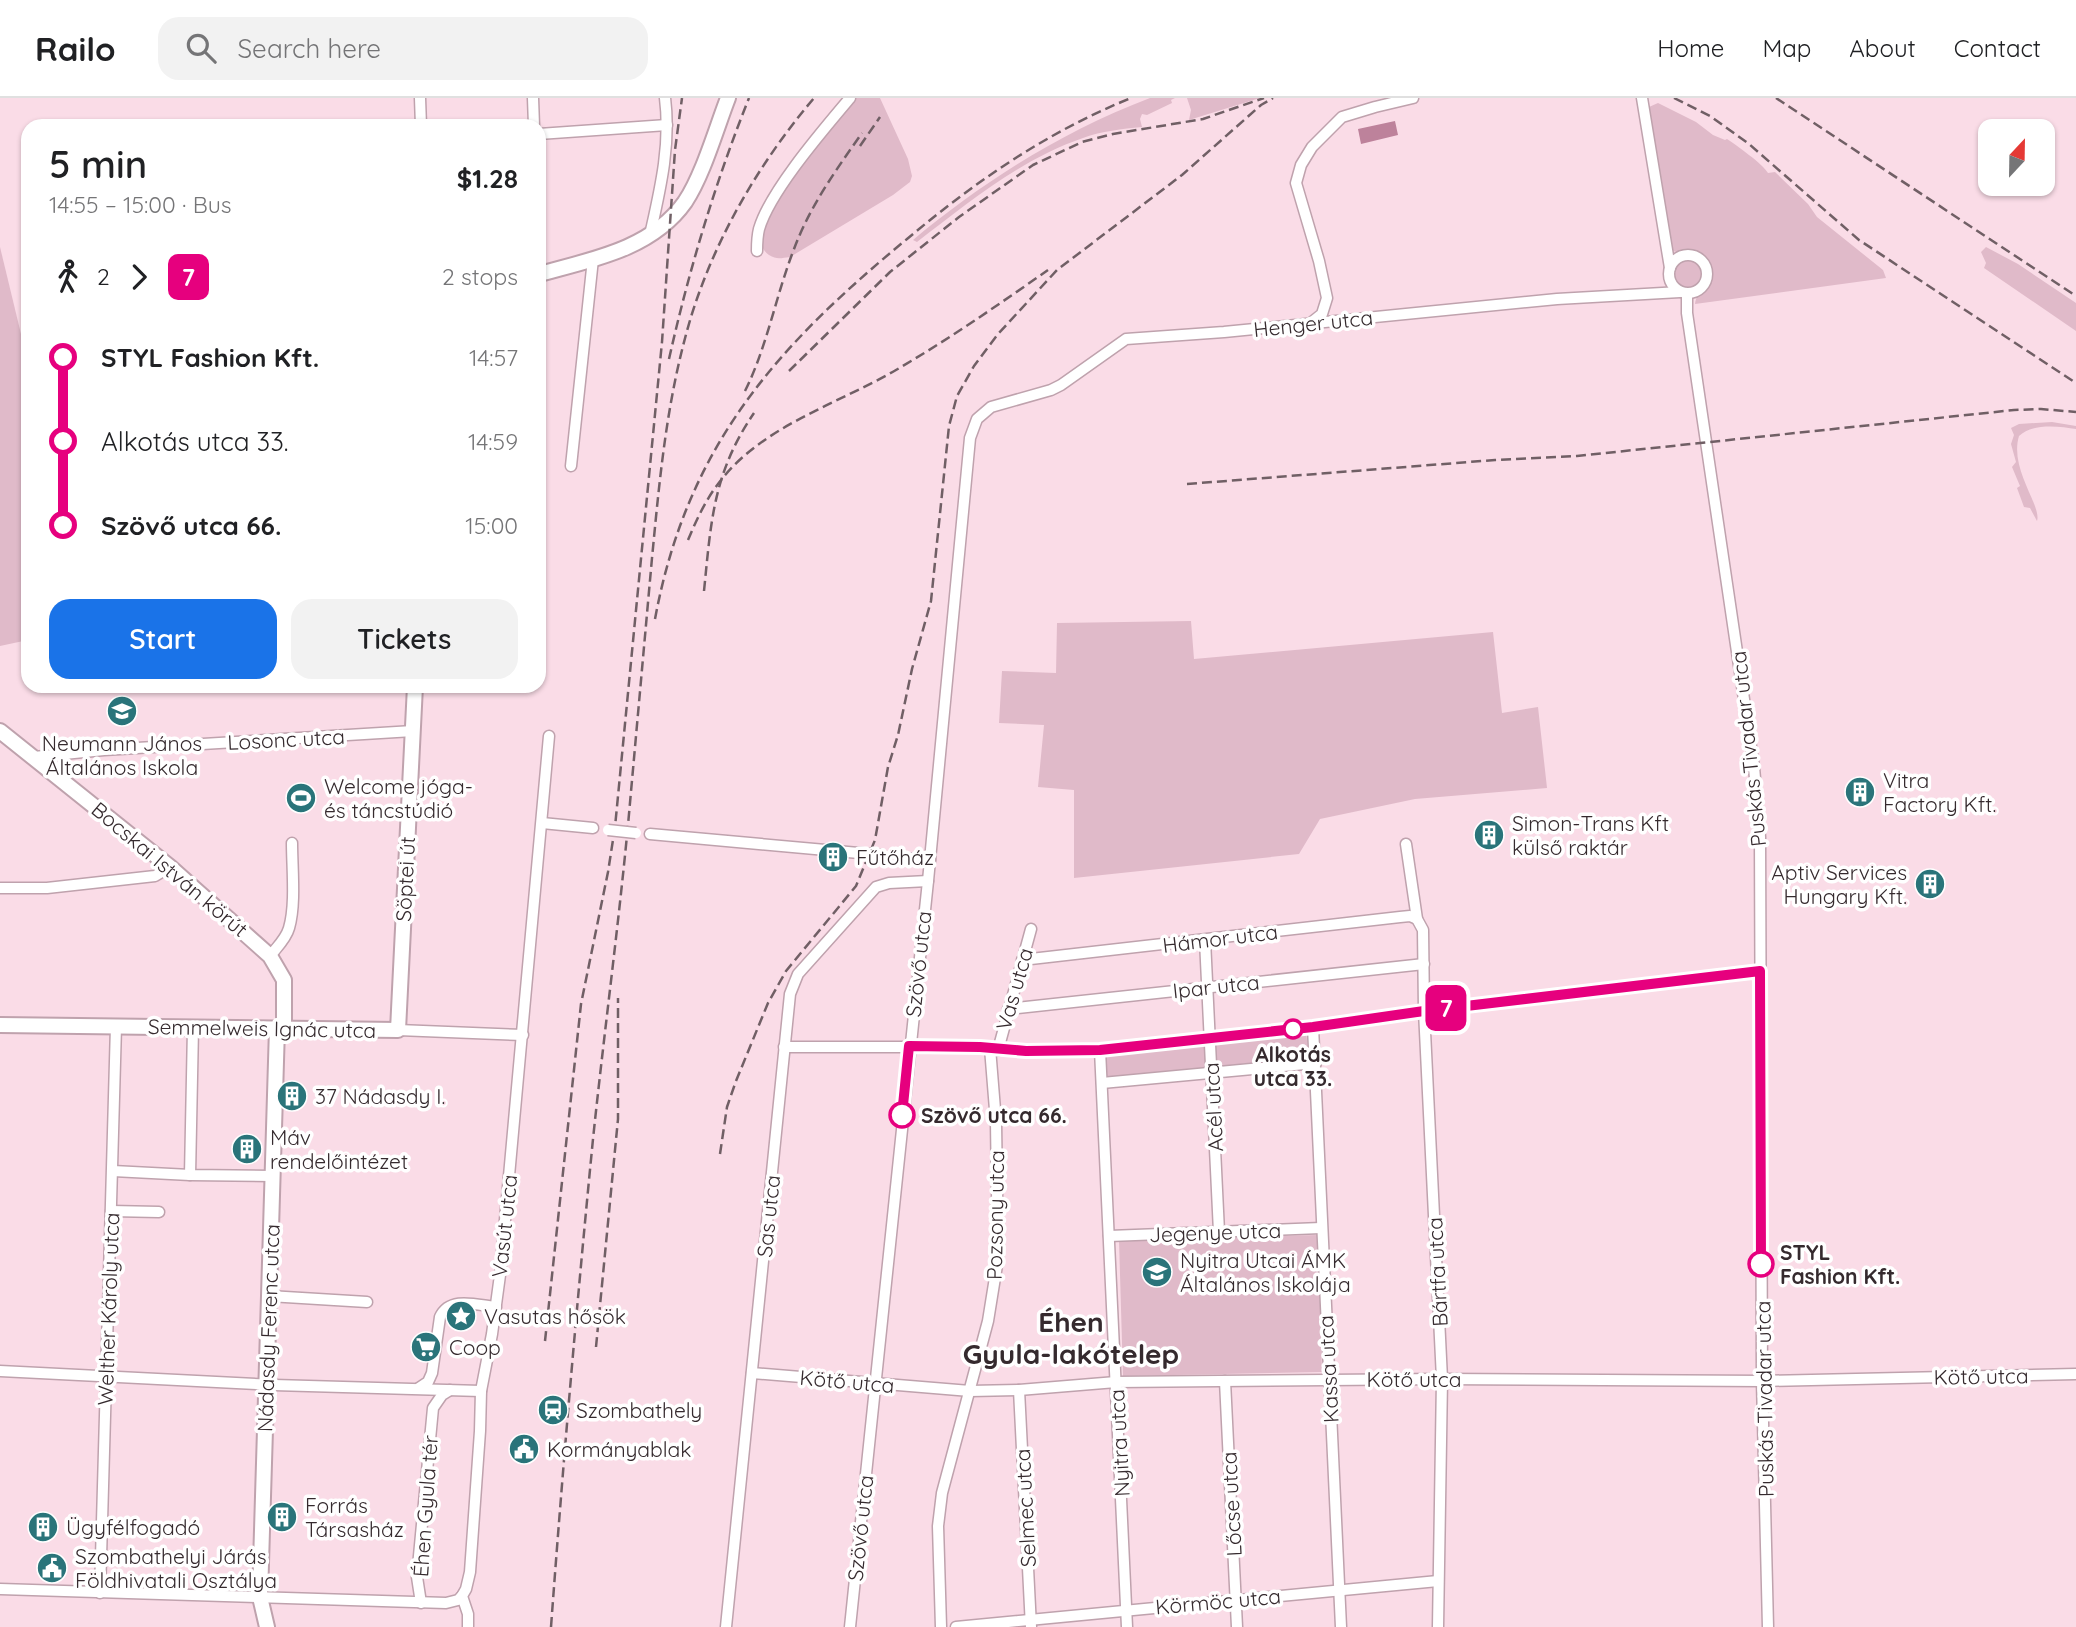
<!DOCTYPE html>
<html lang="en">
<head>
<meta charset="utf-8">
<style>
  :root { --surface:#fff; --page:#f2f2f2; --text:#202124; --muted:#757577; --line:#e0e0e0; --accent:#1a73e8 }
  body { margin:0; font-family:Quicksand,sans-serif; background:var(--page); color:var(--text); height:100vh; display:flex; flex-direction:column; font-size:26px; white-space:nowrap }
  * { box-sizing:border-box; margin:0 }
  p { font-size:23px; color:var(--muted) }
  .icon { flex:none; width:38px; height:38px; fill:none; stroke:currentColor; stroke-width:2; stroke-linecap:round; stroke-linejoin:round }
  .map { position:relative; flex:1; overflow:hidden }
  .side { position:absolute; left:21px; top:21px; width:525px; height:574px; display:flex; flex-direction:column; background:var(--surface); border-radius:21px; box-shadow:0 2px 5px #0004 }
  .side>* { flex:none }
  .badge { padding:0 14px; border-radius:10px; font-size:24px; line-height:46px }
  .needle { width:46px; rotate:22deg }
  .controls { position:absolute; left:1978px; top:21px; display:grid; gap:14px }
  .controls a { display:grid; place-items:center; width:77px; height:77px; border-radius:14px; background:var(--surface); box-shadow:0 2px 5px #0004; font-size:35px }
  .map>.badge { position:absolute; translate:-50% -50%; box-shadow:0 0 0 4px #fff }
  .legs { display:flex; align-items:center; gap:10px; height:77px; padding:0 28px; font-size:23px }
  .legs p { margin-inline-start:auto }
  .summary { display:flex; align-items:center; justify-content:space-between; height:119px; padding:0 28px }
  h1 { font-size:38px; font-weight:600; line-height:52px }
  .button { display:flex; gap:14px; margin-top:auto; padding:14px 28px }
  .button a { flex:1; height:80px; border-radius:21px; background:var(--accent); color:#fff; font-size:28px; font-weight:600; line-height:80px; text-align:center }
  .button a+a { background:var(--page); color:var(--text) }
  ul { padding:0 28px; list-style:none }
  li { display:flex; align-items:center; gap:24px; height:84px; font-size:26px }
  li i { display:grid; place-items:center; width:10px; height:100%; margin:0 9px; background:currentColor }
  li i::after { content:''; width:18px; height:18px; margin:-9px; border:5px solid; border-radius:50%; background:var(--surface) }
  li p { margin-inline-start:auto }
  li:first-child i { background:linear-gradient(#0000 50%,currentColor 0) }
  li:last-child i { background:linear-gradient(currentColor 50%,#0000 0) }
  header { display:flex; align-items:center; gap:42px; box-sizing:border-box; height:98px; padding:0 35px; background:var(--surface); border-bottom:2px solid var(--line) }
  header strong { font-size:33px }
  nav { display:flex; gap:38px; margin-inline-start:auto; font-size:24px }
  .search { width:490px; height:63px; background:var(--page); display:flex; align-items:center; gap:18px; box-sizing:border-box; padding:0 24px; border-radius:21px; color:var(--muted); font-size:26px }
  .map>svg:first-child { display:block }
</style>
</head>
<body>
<header>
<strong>Railo</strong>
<div class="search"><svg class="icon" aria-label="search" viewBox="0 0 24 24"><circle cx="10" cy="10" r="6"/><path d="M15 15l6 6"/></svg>Search here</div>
<nav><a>Home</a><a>Map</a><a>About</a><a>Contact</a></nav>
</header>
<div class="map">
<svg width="2076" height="1529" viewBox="0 0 2076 1529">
  <rect width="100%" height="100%" fill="#fadce7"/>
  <g fill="#e0bac9">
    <path d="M856,0H880L908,61L912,78L910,84L893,97L790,159C781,160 777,162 769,157C764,153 762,150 761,143C760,113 834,24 856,0Z"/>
    <path d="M1150,0H1175L1171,2L1172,5L1147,17L1142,16L1140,21L1142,29C1122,31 1102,33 1083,40C1021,61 968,105 917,144L913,142C984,83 1063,33 1150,0Z"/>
    <path d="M1187,0H1260L1189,22L1191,12Z"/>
    <path d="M1658,5L1696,24L1713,37L1725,42L1727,41C1736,47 1763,66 1768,75L1775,74L1808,106L1817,119L1883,172L1886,180L1695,206C1697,191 1711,189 1709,170C1699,148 1689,157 1671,153L1649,9Z"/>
    <path d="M0,149L28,265V542L0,548Z"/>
    <path d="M1986,149L2018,166L2076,205V233L1984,170L1986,165L1981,154Z"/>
    <circle cx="1688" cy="176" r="14"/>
    <path d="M2052,324L2076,328V331C2059,328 2032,325 2019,338C2009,371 2042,408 2037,423L2030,410L2024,409L2017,390L2020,388L2012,369L2016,364L2011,346L2014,337L2011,330L2019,326Z"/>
    <path d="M1191,523L1194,561L1493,534L1502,615L1538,609L1547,690L1415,701L1320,721L1299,756L1074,780V692L1038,689L1044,627L999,625L1002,573L1056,575L1057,525Z"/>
    <path d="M1306,934L1309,959L1107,980L1104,955Z"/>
    <path d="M1318,1137L1322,1274L1123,1278L1119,1142Z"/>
  </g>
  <path fill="#bd829b" d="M1395,23L1398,37L1361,46L1358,31Z"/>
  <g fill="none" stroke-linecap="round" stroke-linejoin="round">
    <path stroke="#d3b8c2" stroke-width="10" stroke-dasharray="10 5" stroke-linecap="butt" d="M881,757L902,760"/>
    <g stroke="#bfa2ad" stroke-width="13">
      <g id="street">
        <path d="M420,0L421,28"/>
        <path d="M533,0L534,28"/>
        <path d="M1642,0L1670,170"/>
        <path d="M539,36L667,27"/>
        <path d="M650,137C660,92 671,47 665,0"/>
        <path d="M757,153C757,146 757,139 759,131C770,93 824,31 850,0"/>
        <circle cx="1688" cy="176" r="19"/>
        <path d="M1687,196V215L1754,669L1760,739L1762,1283L1768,1529"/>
        <path d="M1312,224L1322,216L1327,200L1319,163L1296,85L1301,67L1312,49L1342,19L1375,9L1413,0"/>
        <path d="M571,368L593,161"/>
        <path d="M34,659L104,652L413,633"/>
        <path d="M542,725L593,730"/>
        <path d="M650,736L881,757"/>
        <path d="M1406,746L1417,821L1423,832L1424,913L1442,1281L1438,1529"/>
        <path d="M902,760L930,762"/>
        <path d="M0,790H47L155,778L170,769"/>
        <path d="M1205,842L1219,1134"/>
        <path d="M270,858C277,849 286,841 289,830C296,806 292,770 292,745"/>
        <path d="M1022,862L1400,819L1410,818L1417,821"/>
        <path d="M1008,911L1424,866"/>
        <path d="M1313,929L1341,1529"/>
        <path d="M398,932L523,937"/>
        <path d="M784,949H980L1026,953L1100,952L1313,929L1424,913L1760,873"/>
        <path d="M998,952L1031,831"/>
        <path d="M1100,952L1127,1529"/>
        <path d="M1102,985L1316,965"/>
        <path d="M113,1073L190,1077L272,1078"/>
        <path d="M190,1077L193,930"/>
        <path d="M111,1113L159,1114"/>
        <path d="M1109,1138L1321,1130"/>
        <path d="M269,1198L367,1204"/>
        <path d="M0,1273L274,1287L481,1293"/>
        <path d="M752,1275L970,1293L1019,1292L1116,1284L1442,1281L1762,1283L2076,1276"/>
        <path d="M1225,1283L1237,1529"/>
        <path d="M419,1290L428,1284L432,1275L440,1219C450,1198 476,1207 496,1209"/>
        <path d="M1019,1292L1031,1529"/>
        <path d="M0,1491L446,1505L458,1502L462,1498"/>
        <path d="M100,1495L116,928"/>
        <path d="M421,1505L417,1479L433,1310L442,1297L450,1292"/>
        <path d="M468,1529V1516L462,1498L466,1491L470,1474L480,1333L481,1293L492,1236L500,1177L549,638"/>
        <path d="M726,1529L790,896L798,876L876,789L889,785L928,783"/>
        <path d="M850,1529L928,783L970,340L977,321L991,309L1051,292L1061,287L1126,241L1224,234L1557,201L1680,194"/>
        <path d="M941,1529L938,1428L942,1395L988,1223L998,1161L996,1024L990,950"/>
        <path d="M956,1529L1438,1483"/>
      </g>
    </g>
    <g stroke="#bfa2ad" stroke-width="18">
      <g id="secondary">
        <path d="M539,176C591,162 652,151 685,104C703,77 716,31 728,0"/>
        <path d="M0,633L170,769L270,858L284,882V930"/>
        <path d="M0,927L398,932L415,588"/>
        <path d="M267,1529L260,1499L277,930"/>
      </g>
    </g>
    <use href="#street" stroke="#fff" stroke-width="10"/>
    <use href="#secondary" stroke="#fff" stroke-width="14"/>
    <g stroke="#705f65" stroke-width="2.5" stroke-dasharray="10 5" stroke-linecap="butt">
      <path d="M1674,0L1710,18L1749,46L1859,142L2076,285"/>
      <path d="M1776,0L2076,198"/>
      <path d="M860,48L880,19"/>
      <path d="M669,261C689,172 715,85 749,0"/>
      <path d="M789,273L890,174L959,119L1033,67L1082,44L1113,36L1203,21L1264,0"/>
      <path d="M745,293C767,249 776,197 794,151C810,108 836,72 862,35"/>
      <path d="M1187,386L1495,362L1577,358L2014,312L2041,311L2076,314"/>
      <path d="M688,442C696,423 705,403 718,386C761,328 836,307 896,272C949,241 998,207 1048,172"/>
      <path d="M704,493C711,424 713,375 754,315"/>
      <path d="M655,521C687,348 776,249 907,141C976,83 1047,34 1131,0"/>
      <path d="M720,1056L727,1009L736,983L768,905L786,873L856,788L875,742L888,669L898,637L912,571L931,503L949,328L957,298L974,268L998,236L1057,172L1182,77L1261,7L1273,0"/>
      <path d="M545,1243L581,906L608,774L615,729L662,244L675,52L682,0"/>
      <path d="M596,1249L618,1021V900"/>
      <path d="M551,1529C563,1366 577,1204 593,1041C604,936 618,832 628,727C636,638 644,549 652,460C660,377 667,299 691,219C716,138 760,64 814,0"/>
    </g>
    <g stroke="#bfa2ad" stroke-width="13" stroke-linecap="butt">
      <path id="street-bridge" d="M608,732L636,735"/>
    </g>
    <use href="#street-bridge" stroke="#fff" stroke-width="10"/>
  </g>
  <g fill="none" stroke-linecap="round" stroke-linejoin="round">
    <g stroke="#fff" stroke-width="16">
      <path id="line-1" d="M902,1017L909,948L980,949L1026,953L1100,952L1313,929L1424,913L1760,873L1761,1166"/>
    </g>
    <use href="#line-1" stroke="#e6007e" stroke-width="10"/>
  </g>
  <defs>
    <g id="school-disc" transform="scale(1.575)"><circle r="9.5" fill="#2a747a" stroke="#fff"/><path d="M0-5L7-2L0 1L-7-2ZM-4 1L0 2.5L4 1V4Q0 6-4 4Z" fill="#fff"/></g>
    <g id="building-disc" transform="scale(1.575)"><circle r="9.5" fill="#2a747a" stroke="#fff"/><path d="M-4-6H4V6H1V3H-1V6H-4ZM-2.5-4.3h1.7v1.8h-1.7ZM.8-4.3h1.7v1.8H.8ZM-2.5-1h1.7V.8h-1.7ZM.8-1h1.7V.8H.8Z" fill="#fff"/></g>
    <g id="stadium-disc" transform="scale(1.575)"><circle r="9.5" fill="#2a747a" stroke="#fff"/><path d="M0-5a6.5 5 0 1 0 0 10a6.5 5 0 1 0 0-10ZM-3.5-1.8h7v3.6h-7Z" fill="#fff"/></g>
    <g id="sight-disc" transform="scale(1.575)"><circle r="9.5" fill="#2a747a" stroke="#fff"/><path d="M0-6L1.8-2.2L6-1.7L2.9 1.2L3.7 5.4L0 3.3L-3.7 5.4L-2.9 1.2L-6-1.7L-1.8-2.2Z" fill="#fff"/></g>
    <g id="supermarket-disc" transform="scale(1.575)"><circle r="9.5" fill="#2a747a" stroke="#fff"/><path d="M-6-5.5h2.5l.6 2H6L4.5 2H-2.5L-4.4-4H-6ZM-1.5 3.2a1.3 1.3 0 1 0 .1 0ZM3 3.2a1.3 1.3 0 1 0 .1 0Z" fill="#fff"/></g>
    <g id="station-disc" transform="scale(1.575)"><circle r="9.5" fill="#2a747a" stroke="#fff"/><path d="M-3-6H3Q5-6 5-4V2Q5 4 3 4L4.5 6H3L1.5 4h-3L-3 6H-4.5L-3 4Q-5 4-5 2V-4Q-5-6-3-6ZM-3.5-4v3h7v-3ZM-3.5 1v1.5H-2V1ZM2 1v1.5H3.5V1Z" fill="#fff"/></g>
    <g id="civic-disc" transform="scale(1.575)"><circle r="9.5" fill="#2a747a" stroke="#fff"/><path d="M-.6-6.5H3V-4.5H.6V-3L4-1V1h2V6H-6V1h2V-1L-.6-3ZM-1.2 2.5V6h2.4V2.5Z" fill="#fff"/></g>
  </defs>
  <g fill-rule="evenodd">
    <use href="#school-disc" x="122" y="613"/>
    <use href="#building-disc" x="1860" y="694"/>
    <use href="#stadium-disc" x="301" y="700"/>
    <use href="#building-disc" x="1489" y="737"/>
    <use href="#building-disc" x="833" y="759"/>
    <use href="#building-disc" x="1930" y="786"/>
    <use href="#building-disc" x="292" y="998"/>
    <use href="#building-disc" x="247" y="1051"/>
    <use href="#school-disc" x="1157" y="1174"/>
    <use href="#sight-disc" x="461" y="1218"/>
    <use href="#supermarket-disc" x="426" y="1249"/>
    <use href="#station-disc" x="553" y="1312"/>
    <use href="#civic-disc" x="524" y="1351"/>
    <use href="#building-disc" x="282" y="1419"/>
    <use href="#building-disc" x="43" y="1429"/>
    <use href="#civic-disc" x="52" y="1470"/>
  </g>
  <g fill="#fff" stroke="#e6007e" stroke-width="3.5">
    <circle cx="1293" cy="931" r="9"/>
    <circle cx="902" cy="1017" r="12"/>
    <circle cx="1761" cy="1166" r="12"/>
  </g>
  <g text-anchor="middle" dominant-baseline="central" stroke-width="7" stroke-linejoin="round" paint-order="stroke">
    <g font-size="21" fill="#352a2e" stroke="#fff">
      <text transform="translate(1313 225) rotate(-6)">Henger utca</text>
      <text transform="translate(286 641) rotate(-3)">Losonc utca</text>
      <text transform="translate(1748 651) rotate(-96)">Puskás Tivadar utca</text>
      <text transform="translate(170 771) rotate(40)">Bocskai István körút</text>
      <text transform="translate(405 781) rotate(-87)">Söptei út</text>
      <text transform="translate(1220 840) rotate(-7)">Hámor utca</text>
      <text transform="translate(918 866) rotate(-84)">Szövő utca</text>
      <text transform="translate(1216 888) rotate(-6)">Ipar utca</text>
      <text transform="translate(1014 891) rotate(-74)">Vas utca</text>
      <text transform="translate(262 930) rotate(1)">Semmelweis Ignác utca</text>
      <text transform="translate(1213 1009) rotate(-93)">Acél utca</text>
      <text transform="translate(995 1117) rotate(-89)">Pozsony utca</text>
      <text transform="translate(768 1118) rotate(-84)">Sas utca</text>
      <text transform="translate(504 1128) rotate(-84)">Vasút utca</text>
      <text transform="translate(1215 1134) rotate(-2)">Jegenye utca</text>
      <text transform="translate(1437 1174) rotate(-93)">Bártfa utca</text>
      <text transform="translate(108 1211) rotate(-88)">Welther Károly utca</text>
      <text transform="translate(268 1230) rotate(-88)">Nádasdy Ferenc utca</text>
      <text transform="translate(1328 1271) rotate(-93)">Kassa utca</text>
      <text transform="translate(1981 1278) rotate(-1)">Kötő utca</text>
      <text x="1414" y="1281">Kötő utca</text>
      <text transform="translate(847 1283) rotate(5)">Kötő utca</text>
      <text transform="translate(1764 1301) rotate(-91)">Puskás Tivadar utca</text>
      <text transform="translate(1119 1345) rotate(-93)">Nyitra utca</text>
      <text transform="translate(1231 1406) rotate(-93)">Lőcse utca</text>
      <text transform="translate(425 1408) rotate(-86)">Éhen Gyula tér</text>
      <text transform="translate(1025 1410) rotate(-93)">Selmec utca</text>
      <text transform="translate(860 1430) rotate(-84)">Szövő utca</text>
      <text transform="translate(1218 1503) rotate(-5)">Körmöc utca</text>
    </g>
    <g font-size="21" fill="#352a2e" stroke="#fff" text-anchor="start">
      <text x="122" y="645" text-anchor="middle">Neumann János<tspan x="122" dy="24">Általános Iskola</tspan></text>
      <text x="1883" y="682">Vitra<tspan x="1883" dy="24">Factory Kft.</tspan></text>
      <text x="324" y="688">Welcome jóga-<tspan x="324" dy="24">és táncstúdió</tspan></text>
      <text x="1512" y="725">Simon-Trans Kft<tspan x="1512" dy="24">külső raktár</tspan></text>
      <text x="856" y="759">Fűtőház</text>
      <text x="1907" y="774" text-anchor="end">Aptiv Services<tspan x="1907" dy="24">Hungary Kft.</tspan></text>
      <text x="315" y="998">37 Nádasdy I.</text>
      <text x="270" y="1039">Máv<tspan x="270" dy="24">rendelőintézet</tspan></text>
      <text x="1180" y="1162">Nyitra Utcai ÁMK<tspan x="1180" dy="24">Általános Iskolája</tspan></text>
      <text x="484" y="1218">Vasutas hősök</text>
      <text x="449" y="1249">Coop</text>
      <text x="576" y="1312">Szombathely</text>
      <text x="547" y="1351">Kormányablak</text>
      <text x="305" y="1407">Forrás<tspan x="305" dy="24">Társasház</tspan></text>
      <text x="66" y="1429">Ügyfélfogadó</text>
      <text x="75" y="1458">Szombathelyi Járás<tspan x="75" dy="24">Földhivatali Osztálya</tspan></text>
    </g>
    <g font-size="21" font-weight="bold" fill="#352a2e" stroke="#fff" text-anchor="start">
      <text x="1293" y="956" text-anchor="middle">Alkotás<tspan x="1293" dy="24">utca 33.</tspan></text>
      <text x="921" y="1017">Szövő utca 66.</text>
      <text x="1780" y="1154">STYL<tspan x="1780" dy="24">Fashion Kft.</tspan></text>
    </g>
    <g font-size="28" font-weight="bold" fill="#352a2e" stroke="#fff">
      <text x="1071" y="1223">Éhen<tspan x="1071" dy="32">Gyula-lakótelep</tspan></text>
    </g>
  </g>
</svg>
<div class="controls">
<a><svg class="needle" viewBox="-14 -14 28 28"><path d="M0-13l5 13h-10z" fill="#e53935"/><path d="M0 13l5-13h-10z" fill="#757577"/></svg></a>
</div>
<b class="badge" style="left:1446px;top:910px;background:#e6007e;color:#fff">7</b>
<section class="side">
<div class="summary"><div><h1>5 min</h1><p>14:55 – 15:00 · Bus</p></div><b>$1.28</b></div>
<div class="legs"><svg class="icon" aria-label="walk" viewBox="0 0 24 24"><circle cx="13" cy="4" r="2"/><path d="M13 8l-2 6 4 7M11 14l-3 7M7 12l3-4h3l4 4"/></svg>2<svg class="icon" aria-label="forward" viewBox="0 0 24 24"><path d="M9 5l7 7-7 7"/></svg><b class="badge" style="background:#e6007e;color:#fff">7</b><p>2 stops</p></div>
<ul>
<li><i style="color:#e6007e"></i><b>STYL Fashion Kft.</b><p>14:57</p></li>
<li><i style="color:#e6007e"></i><span>Alkotás utca 33.</span><p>14:59</p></li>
<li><i style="color:#e6007e"></i><b>Szövő utca 66.</b><p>15:00</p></li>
</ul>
<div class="button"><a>Start</a><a>Tickets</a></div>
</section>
</div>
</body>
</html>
